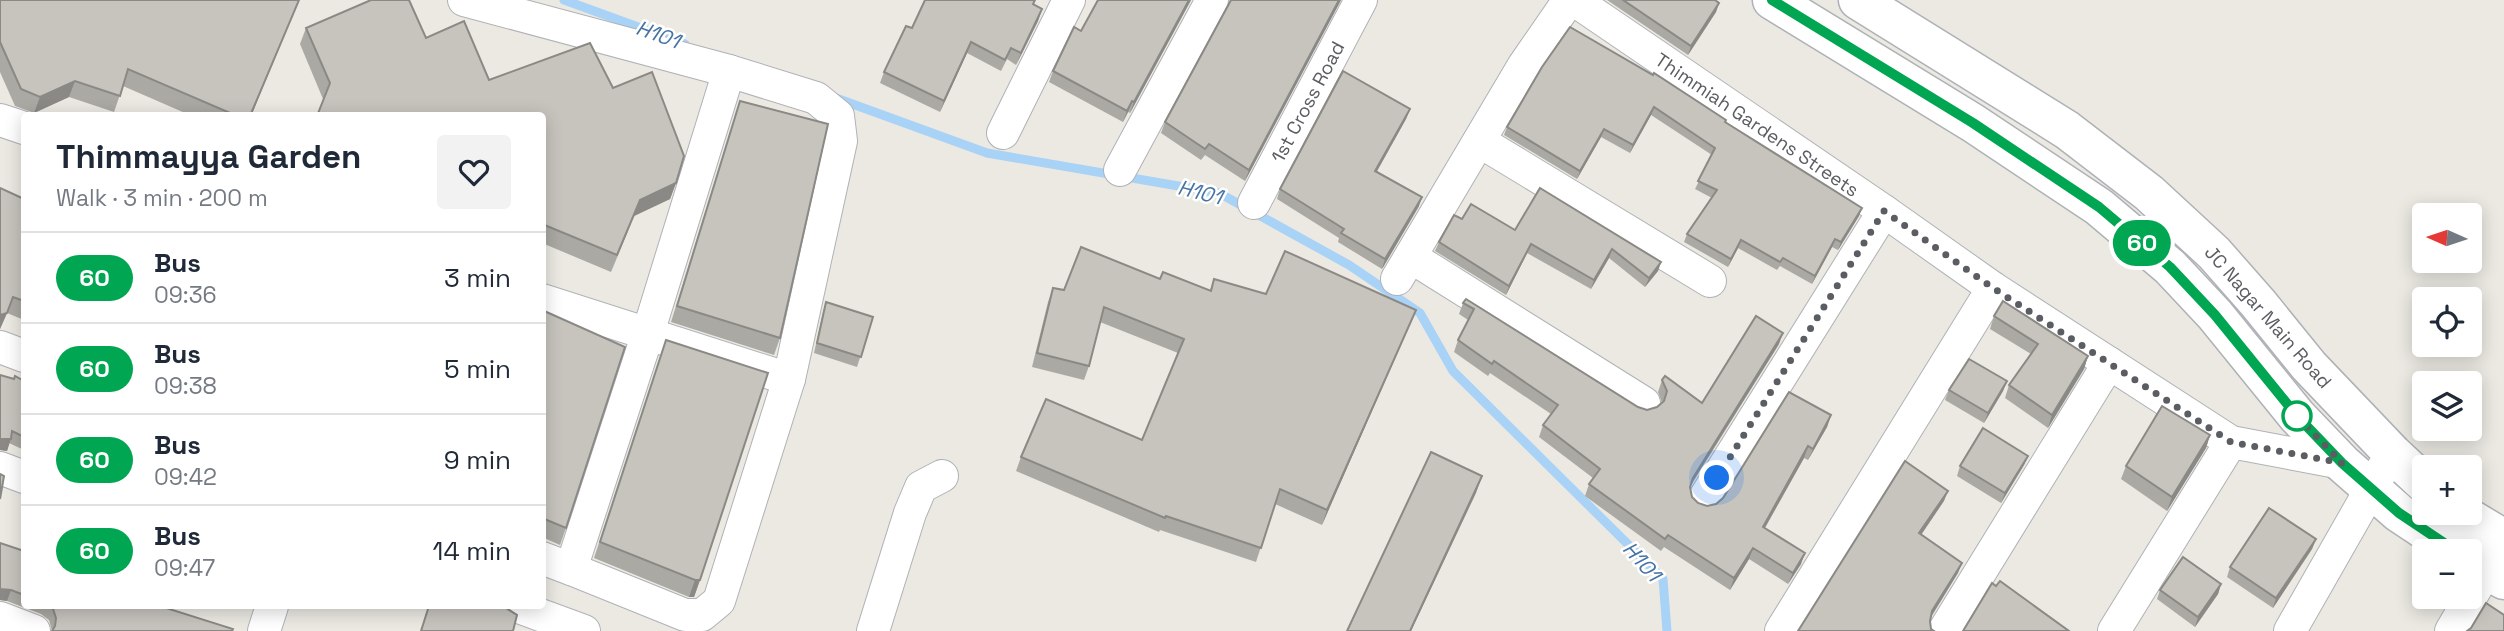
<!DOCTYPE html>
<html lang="en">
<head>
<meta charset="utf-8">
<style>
  :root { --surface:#fff; --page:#f2f2f3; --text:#1f2937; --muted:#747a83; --line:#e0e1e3 }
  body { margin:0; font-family:"Space Grotesk",sans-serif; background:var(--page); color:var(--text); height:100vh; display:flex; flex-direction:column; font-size:26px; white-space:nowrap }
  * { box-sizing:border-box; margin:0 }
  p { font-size:23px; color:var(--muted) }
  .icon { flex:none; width:38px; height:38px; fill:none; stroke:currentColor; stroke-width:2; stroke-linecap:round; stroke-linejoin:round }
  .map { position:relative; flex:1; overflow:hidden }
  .details { position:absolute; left:21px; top:112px; width:525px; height:497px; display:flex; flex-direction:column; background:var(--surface); border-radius:7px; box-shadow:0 4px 18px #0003 }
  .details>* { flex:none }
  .badge { padding:0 14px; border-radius:23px; font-size:24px; line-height:46px }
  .needle { width:46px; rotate:273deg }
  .tools { position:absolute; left:2412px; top:203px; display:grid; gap:14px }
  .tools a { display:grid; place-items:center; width:70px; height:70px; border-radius:7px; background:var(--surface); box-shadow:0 4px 18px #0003; font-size:35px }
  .you { position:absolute; width:35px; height:35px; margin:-18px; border:5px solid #fff; border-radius:50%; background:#1a73e8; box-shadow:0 0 0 10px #1a73e833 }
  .map>.badge { position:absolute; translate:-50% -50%; box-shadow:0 0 0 4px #fff }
  .round { display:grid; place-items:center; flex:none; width:74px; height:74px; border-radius:7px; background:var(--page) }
  .overview { display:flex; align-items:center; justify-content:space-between; height:119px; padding:0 35px }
  h1 { font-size:33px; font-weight:700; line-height:52px }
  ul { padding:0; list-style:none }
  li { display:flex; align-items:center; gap:21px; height:91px; padding:0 35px; border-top:2px solid var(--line) }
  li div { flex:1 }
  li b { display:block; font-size:26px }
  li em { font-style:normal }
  li .badge { min-width:77px; font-weight:700; text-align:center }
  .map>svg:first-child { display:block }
</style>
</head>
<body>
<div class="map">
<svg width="2504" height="631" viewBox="0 0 2504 631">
  <rect width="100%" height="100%" fill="#ebe9e2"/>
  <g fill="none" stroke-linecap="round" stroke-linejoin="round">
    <g stroke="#a8d2f6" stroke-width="9">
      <path d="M564,0L685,44"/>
      <path d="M836,98L987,153L1219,193L1349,265L1420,313L1453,371L1663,579L1667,631"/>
    </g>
    <g stroke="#afb2b6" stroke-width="34">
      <g id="minor">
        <path d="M464,0L729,71L648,333L571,569L542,558"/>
        <path d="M1574,0L1884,211L1993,288L2231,442L2342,463"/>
        <path d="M0,120L24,128"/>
        <path d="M1003,133L1069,0"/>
        <path d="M1479,141L1710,281"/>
        <path d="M1120,170L1212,0"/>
        <path d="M1254,203L1361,0"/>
        <path d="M1411,257L1644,403"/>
        <path d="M1397,279L1524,65L1569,0"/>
        <path d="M542,300L789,379"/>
        <path d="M0,347L24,356"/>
        <path d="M0,468L24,477"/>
        <path d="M1704,499L1884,211"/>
        <path d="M571,569L685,615H702L719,601L789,379L841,141L838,116L816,98L729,71"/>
        <path d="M516,606L584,631"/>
        <path d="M0,618L34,631"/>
        <path d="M264,631L272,606"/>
        <path d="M873,631L910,513L921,487L942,476"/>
        <path d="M1781,631L1993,288"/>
        <path d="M1944,631L2109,363"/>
        <path d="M2114,631L2231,442"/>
        <path d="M2290,631L2383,468"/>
        <path d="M2451,631L2486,571"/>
      </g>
    </g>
    <g stroke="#aeb1b6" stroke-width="41">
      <g id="secondary">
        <path d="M1772,0L1973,123L2099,207L2170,267L2215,315L2297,416L2342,463L2399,513L2456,551"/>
        <path d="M1858,0L2067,130L2149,193L2214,253L2258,303L2309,366L2393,454L2424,483"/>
        <path d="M2461,513L2504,539"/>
        <path d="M2469,560L2504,580"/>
      </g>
    </g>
    <use href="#minor" stroke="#fff" stroke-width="32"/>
    <use href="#secondary" stroke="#fff" stroke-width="38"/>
  </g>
  <g fill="#aba9a3">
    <path d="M0,0H299L251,116H192L123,86L114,112L69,97L34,113L15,106L0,72Z"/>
    <path d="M1191,0L1130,113L1128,112L1123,122L1049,82L1053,71L1081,31Z"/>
    <path d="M1341,0L1245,181L1205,155L1201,160L1161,133L1165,122Z"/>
    <path d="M1607,0H1715L1719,3L1716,12L1688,55Z"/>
    <path d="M1034,5L1042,9L1038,21L1016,65L1007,59L1001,71L967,53L940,112L880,83L884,72L912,28Z"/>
    <path d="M306,28L426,38L489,80L613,88L676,183L670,199L634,216L611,272L542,243V116L323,99L300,44Z"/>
    <path d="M1542,67L1725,122L1859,216L1838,250L1832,247L1812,284L1780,266L1777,270L1738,248L1728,267L1684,242L1687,234L1712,198L1695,189L1712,155L1651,115L1630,153L1601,137L1577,179L1504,135L1507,127Z"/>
    <path d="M740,101L780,338L774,355L671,322Z"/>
    <path d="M1410,109L1406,119L1377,171L1419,206L1382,269L1338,242L1339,238L1277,199L1280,189Z"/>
    <path d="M0,188L24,199V320L7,313L0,329Z"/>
    <path d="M1540,188L1661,262L1658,271L1645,287L1609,258L1591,289L1527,253L1506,295L1435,251L1439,242L1462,219L1515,230Z"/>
    <path d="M1160,279L1210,290L1214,279L1266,294L1416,310L1410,324L1322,525L1275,504L1256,562L1160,530L1159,532L1016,471L1021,457L1142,440L1178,353L1100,322L1089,366L1084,380L1032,367L1048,302L1053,288L1064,290Z"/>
    <path d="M826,302L873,317L857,367L814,353L823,312Z"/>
    <path d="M1463,303L1638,407L1647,410L1657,407L1662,403L1658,392L1662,380L1702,403L1779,344L1690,487L1692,497L1698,503L1707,506L1716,504L1831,415L1827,427L1808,460L1804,458L1765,528L1801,564L1788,584L1749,559L1730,590L1664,547L1661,551L1585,496L1589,484L1593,478L1539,437L1543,425L1551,414L1490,373L1488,376L1454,352L1458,340L1468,320L1459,314Z"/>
    <path d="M542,310L566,528L560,545L542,537Z"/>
    <path d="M1994,316L2088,356L2084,369L2048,428L2005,398L2009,385L2031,354L1990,329Z"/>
    <path d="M666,340L700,580L694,597H689L594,558Z"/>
    <path d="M0,375L24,381V450L9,443L7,451L0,450Z"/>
    <path d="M2007,381L2003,391L1984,423L1945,400L1949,390Z"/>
    <path d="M2210,435L2206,448L2167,511L2121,479L2126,466Z"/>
    <path d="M2028,456L2024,465L2001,503L1957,476L1960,466Z"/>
    <path d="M2316,539L2312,549L2273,608L2227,577L2230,567Z"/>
    <path d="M0,543L24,551V606H167L52,631L49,620L41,614L7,601L0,600Z"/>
    <path d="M2221,584L2218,594L2195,627L2157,599L2160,590Z"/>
  </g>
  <g fill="#8b8985">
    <path d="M299,0L251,116H250Z"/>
    <path d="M1189,0H1191L1130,113L1134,102Z"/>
    <path d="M1339,0H1341L1245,181L1249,170Z"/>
    <path d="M1719,3L1716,12L1688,55L1691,46Z"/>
    <path d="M1042,9L1038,21L1016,65L1021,53Z"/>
    <path d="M971,42L967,53L940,112L944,101Z"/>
    <path d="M75,81L69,97L34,113L40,97Z"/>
    <path d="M1132,101L1128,112L1123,122L1127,111Z"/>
    <path d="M1654,107L1651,115L1630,153L1633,145Z"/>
    <path d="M1410,109L1406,119L1372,180L1375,171Z"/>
    <path d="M1604,129L1601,137L1577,179L1580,171Z"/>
    <path d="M676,183L670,199L634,216L611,272L640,200Z"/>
    <path d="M1422,197L1419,206L1382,269L1385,259Z"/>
    <path d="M1862,208L1859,216L1838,250L1841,242Z"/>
    <path d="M1835,239L1832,247L1812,284L1815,276Z"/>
    <path d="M1741,240L1738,248L1728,267L1731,259Z"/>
    <path d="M1531,244L1527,253L1506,295L1509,286Z"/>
    <path d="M1612,249L1609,258L1591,289L1594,280Z"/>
    <path d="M1661,262L1658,271L1645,287L1649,278Z"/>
    <path d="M13,297L7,313L0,329V315Z"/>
    <path d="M1416,310L1410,324L1322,525L1327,510Z"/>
    <path d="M1783,333L1779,344L1688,489L1693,478Z"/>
    <path d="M2088,356L2084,369L2048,428L2052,415Z"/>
    <path d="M2007,381L2003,391L1984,423L1988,413Z"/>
    <path d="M1831,415L1827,427L1808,460L1813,449Z"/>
    <path d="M2210,435L2206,448L2167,511L2172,497Z"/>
    <path d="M2,438L11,439L7,451L0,450V439Z"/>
    <path d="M1808,446L1804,458L1759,538L1763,527Z"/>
    <path d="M2028,456L2024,465L2001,503L2005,493Z"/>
    <path d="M1482,476L1476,493L1411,631H1410Z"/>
    <path d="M1948,491L1944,501L1915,544L1919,533Z"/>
    <path d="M2316,539L2312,549L2273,608L2276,598Z"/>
    <path d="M1753,548L1749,559L1730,590L1734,578Z"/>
    <path d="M1805,553L1801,564L1788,584L1793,573Z"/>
    <path d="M1962,563L1958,573L1928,622L1932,611Z"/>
    <path d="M695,580H700L694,597H689Z"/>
    <path d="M2221,584L2218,594L2195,627L2198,617Z"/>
    <path d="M0,589L11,590L7,601L0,600Z"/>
  </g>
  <g fill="#c7c4be" stroke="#8b8985" stroke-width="2">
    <path d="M0,0H299L250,116H237L128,69L120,96L75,81L40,97L21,89L0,42Z"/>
    <path d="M371,0H409L426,38L464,21L489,80L590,43L613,88L652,72L684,156L676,183L640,200L617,255L542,224V116H317L330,83L306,28Z"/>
    <path d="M925,0H1035L1033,4L1042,9L1021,53L1011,48L1005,60L971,42L944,101L884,72L906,26L912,28Z"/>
    <path d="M1098,0H1189L1134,102L1132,101L1127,111L1053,71L1074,27L1081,31Z"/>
    <path d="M1231,0H1339L1249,170L1209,144L1205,149L1165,122Z"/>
    <path d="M1623,0H1715L1719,3L1691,46Z"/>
    <path d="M1570,27L1653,75L1654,73L1726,120L1725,122L1862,208L1841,242L1835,239L1815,276L1783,258L1780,262L1741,240L1731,259L1687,234L1717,190L1698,181L1715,148L1654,107L1633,145L1604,129L1580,171L1507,127L1542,67Z"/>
    <path d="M1343,71L1410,109L1375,171L1422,197L1385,259L1341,233L1344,229L1280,189Z"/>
    <path d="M740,101L828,124L780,338L677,306Z"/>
    <path d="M0,188L24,199V301L13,297L7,313L0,315Z"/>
    <path d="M1540,188L1661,262L1649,278L1612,249L1594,280L1531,244L1509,286L1439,242L1454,215L1462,219L1471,204L1515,230Z"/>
    <path d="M1081,247L1160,279L1163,272L1211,291L1214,279L1266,294L1285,251L1416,310L1327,510L1280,489L1261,548L1166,516L1165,518L1021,457L1046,399L1142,440L1184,339L1104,307L1089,366L1037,353L1053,288L1064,290Z"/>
    <path d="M1466,299L1638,407L1647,410L1657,407L1664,401L1667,391L1662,380L1665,376L1702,403L1756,316L1783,333L1693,478L1690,487L1692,497L1698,503L1707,506L1716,504L1723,498L1789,392L1831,415L1813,449L1808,446L1763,527L1805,553L1793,573L1753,548L1734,578L1668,535L1665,539L1589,484L1600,469L1543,425L1558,405L1494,361L1492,364L1458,340L1474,309L1463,303Z"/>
    <path d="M2003,301L2088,356L2052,415L2009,385L2038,344L1994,316Z"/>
    <path d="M826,302L873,317L861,357L817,343Z"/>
    <path d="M542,310L625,347L566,528L542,518Z"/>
    <path d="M666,340L768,373L700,580H695L600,542Z"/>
    <path d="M1969,359L2007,381L1988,413L1949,390Z"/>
    <path d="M0,375L14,379L15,376L24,381V437L12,431L11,439H0Z"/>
    <path d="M2162,406L2210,435L2172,497L2126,466Z"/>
    <path d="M1983,428L2028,456L2005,493L1960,466Z"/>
    <path d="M1431,452L1482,476L1410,631H1347Z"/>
    <path d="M1905,461L1948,491L1919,533L1962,563L1932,611L1930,621L1931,629L1934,631H1798Z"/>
    <path d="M0,474L4,476L0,499Z"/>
    <path d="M2269,508L2316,539L2276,598L2230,567Z"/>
    <path d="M0,543L24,551V595L11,590L0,589Z"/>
    <path d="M2183,557L2221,584L2198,617L2160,590Z"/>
    <path d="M2000,581L2069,631H1963L1992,583L1996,586Z"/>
    <path d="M2486,603L2504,615V631H2467L2471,628Z"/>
    <path d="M48,606H167L166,608L233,629L232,631H52L55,626L56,618L53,609Z"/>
    <path d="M429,606H495L506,608L517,615L513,631H421Z"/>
  </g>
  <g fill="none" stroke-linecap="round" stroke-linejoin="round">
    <g stroke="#fff" stroke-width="16">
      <path id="line" d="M1772,0L1973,123L2099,207L2170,267L2215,315L2297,416L2342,463L2399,513L2456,551"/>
    </g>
    <use href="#line" stroke="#00a651" stroke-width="10"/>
    <path stroke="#5a5d61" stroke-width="7" stroke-dasharray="0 12.6" d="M1717,478L1884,211L1993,288L2231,442L2342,463L2297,416"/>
  </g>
  <circle fill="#fff" stroke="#00a651" stroke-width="3.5" cx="2297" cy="416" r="14"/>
  <g text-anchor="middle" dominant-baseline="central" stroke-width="5" stroke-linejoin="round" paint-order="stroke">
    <g font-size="19" fill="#5a5d61" stroke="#fff">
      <text transform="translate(1308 102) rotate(-62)">1st Cross Road</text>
      <text transform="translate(1757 125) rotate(34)">Thimmiah Gardens Streets</text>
      <text transform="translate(2268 317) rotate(49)">JC Nagar Main Road</text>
    </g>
    <g font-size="21" font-style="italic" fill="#4774a6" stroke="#fff">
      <text transform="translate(658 34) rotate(20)">H101</text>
      <text transform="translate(1200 192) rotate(14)">H101</text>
      <text transform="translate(1642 561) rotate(48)">H101</text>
    </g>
  </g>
</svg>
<div class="tools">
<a><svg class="needle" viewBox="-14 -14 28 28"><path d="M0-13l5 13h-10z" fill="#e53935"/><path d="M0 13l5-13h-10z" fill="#747a83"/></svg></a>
<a><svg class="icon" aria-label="locate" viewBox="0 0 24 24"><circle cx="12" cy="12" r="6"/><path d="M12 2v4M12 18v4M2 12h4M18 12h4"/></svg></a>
<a><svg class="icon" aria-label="layers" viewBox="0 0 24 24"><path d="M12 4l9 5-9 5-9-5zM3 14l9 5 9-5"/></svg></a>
<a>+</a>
<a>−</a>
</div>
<div class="you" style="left:1717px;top:478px"></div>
<b class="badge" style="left:2142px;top:243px;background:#00a651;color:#fff">60</b>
<section class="details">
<div class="overview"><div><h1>Thimmayya Garden</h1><p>Walk · 3 min · 200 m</p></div><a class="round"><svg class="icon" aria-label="heart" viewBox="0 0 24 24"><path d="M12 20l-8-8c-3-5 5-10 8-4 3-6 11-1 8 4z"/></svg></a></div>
<ul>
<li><span class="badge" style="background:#00a651;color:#fff">60</span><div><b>Bus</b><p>09:36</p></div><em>3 min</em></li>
<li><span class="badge" style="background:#00a651;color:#fff">60</span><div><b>Bus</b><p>09:38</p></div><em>5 min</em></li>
<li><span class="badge" style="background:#00a651;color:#fff">60</span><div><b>Bus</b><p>09:42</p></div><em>9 min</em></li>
<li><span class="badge" style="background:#00a651;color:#fff">60</span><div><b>Bus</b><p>09:47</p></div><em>14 min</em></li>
</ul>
</section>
</div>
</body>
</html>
